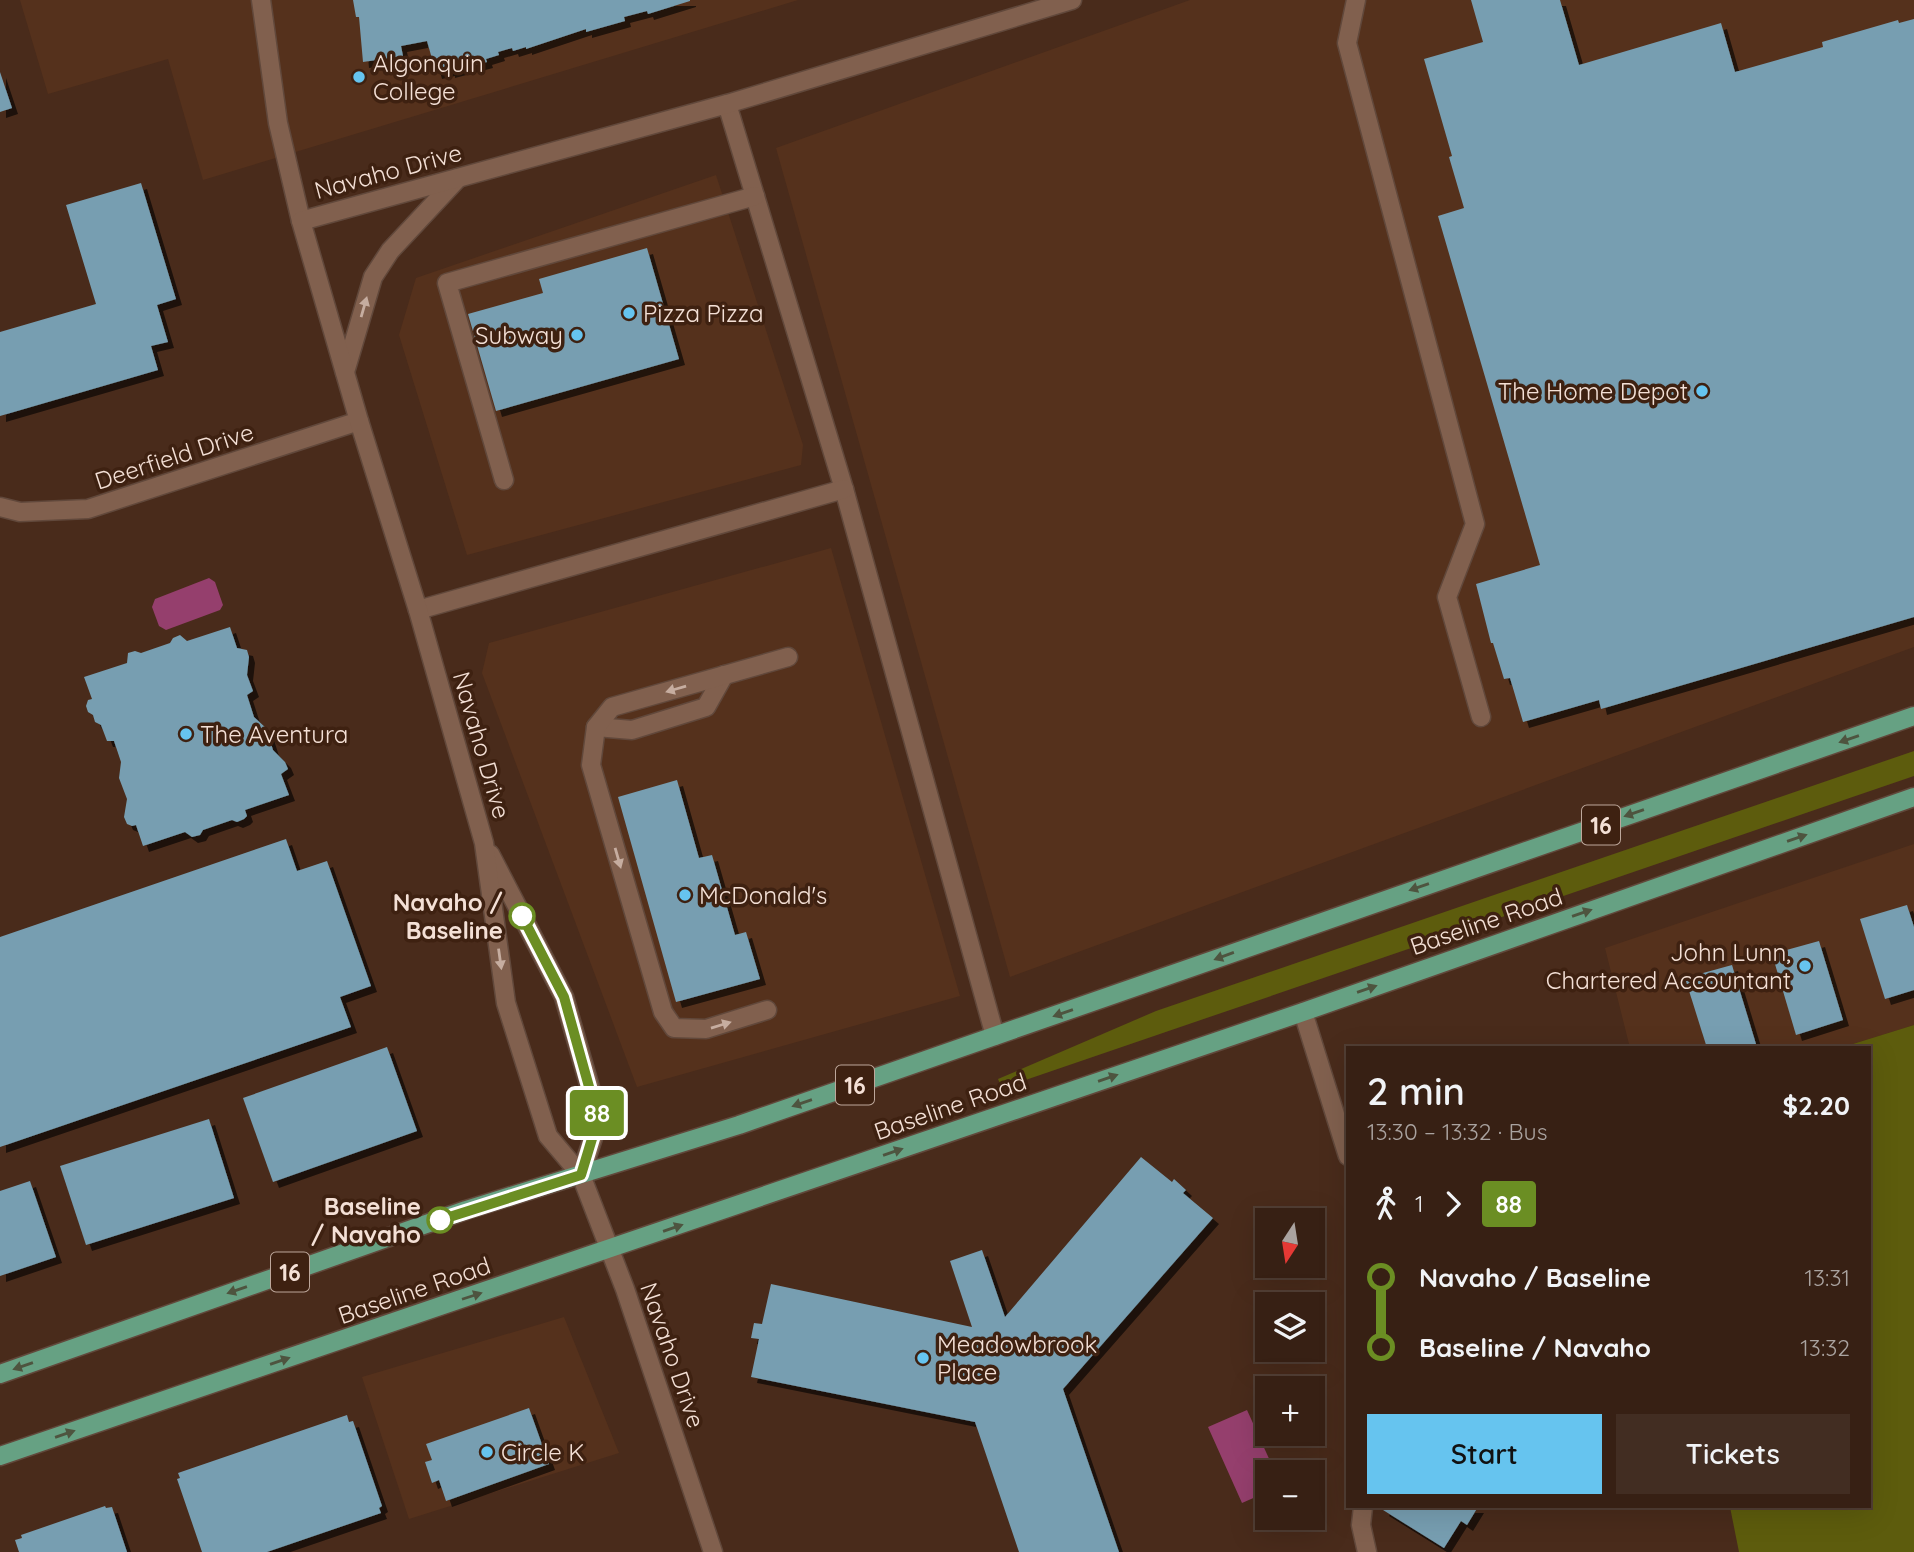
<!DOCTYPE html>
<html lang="en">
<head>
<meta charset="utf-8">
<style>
  :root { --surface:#372014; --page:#422d22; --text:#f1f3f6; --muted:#aaa3a0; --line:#513e34; --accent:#66c4ef }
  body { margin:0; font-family:Quicksand,sans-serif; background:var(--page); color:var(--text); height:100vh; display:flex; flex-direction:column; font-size:26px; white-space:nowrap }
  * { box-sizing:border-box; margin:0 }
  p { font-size:23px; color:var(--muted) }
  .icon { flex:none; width:38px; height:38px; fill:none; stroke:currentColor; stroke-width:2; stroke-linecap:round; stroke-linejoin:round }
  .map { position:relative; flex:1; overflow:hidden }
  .side { position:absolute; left:1346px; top:1046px; width:525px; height:462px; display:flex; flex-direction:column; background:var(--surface); border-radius:0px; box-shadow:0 7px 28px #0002,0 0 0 2px var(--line) }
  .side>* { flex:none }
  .badge { padding:0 14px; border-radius:5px; font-size:24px; line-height:46px }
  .needle { width:46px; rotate:192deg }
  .fabs { position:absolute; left:1255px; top:1208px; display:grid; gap:14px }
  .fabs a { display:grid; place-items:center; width:70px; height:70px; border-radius:0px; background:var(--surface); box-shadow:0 7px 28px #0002,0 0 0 2px var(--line); font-size:35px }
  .map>.badge { position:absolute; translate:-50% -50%; box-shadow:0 0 0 4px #fff }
  .legs { display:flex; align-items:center; gap:10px; height:77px; padding:0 21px; font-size:23px }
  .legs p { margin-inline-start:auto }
  .summary { display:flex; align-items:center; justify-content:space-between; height:119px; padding:0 21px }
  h1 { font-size:38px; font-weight:600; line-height:52px }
  .primary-button { display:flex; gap:14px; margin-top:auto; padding:14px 21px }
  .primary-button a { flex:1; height:80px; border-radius:0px; background:var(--accent); color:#111; font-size:28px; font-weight:600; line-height:80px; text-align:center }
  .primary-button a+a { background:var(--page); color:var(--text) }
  ul { padding:0 21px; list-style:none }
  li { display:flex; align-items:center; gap:24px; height:70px; font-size:26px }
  li i { display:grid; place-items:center; width:10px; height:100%; margin:0 9px; background:currentColor }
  li i::after { content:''; width:18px; height:18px; margin:-9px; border:5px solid; border-radius:50%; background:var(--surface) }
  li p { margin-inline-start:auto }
  li:first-child i { background:linear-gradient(#0000 50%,currentColor 0) }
  li:last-child i { background:linear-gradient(currentColor 50%,#0000 0) }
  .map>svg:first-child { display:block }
</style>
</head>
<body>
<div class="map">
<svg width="1914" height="1552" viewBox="0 0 1914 1552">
  <defs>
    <filter id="shadow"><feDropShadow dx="6" dy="6" stdDeviation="0" flood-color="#0009"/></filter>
  </defs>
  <rect width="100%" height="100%" fill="#492b1b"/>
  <g fill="#55311c">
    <path d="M20,0H798L203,180L168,59L48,94Z"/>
    <path d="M1190,0H1914V647L1010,977L776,148Z"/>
    <path d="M716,175L803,445L801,465L467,555L399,335L416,278Z"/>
    <path d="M831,548L960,996L637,1087L482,673L489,643Z"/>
    <path d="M1914,844V1025L1840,1048H1630L1605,948Z"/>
    <path d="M564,1317L619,1453L409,1519L362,1377Z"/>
  </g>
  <g fill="#5d5c0d">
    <path d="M1914,751V776L1002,1088L998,1079L1156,1011Z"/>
    <path d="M1914,1025V1552H1739L1730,1507H1869V1048H1840Z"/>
  </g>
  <g fill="#953f6d">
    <path d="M209,578L215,582L223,605L220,610L166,630L159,626L152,607L155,599Z"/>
    <path d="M1247,1410L1275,1472H1267V1492L1242,1503L1208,1427Z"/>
  </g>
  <g fill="#779eb1" filter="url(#shadow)">
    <path d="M353,0H690V1L648,14L647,11L624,17L625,21L586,32V29L526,49V47L513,51L512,48L498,52L499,55L486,59L487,62L449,72V70L436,73L427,41L401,46L403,56L363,62L359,17H356Z"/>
    <path d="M1471,0H1560L1579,65L1721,23L1735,72L1823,47L1822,42L1898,20L1899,23L1914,19V617L1601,709L1599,700L1523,722L1510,678L1504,679L1493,643H1491L1476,584L1540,565L1438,216L1464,208L1449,157L1452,156L1424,59L1483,42Z"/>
    <path d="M0,72L12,108L0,112Z"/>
    <path d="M141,183L176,299L157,305L168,342L151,346L158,370L0,416V332L96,304L66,205Z"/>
    <path d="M647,248L679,359L496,411L468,314L543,293L539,279Z"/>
    <path d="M230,627L237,648L247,650L249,657L247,675L253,691L247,695L254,717L266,728L273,750L285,762L288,769L281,774L289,795L245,810L247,816L244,819L237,822L232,820L203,830L200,835L192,837L185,832L143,846L136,825L132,826L127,824L124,817L127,799L119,778L121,762L114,741H107L101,725L95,722L93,715L88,712L86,706L88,700L92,699L84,677L127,663L128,653L135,651L141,653L170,643L173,638L180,635L187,641Z"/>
    <path d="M677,780L699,858L712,855L735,935L746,932L760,979L676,1002L618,797Z"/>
    <path d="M286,839L297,871L327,861L371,986L340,997L351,1027L0,1147V937Z"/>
    <path d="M1907,905L1914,927V990L1885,999L1860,919Z"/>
    <path d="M1819,941L1843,1020L1796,1035L1772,954Z"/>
    <path d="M1732,965L1756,1044L1744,1048H1707L1685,978Z"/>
    <path d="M387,1047L417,1131L273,1182L243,1098Z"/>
    <path d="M209,1119L234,1198L86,1245L60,1166Z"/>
    <path d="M1141,1157L1172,1182L1174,1179L1186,1190L1183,1193L1213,1218L1063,1389L1119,1552H1019L975,1422L751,1377L759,1339L751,1338L754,1323L762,1324L771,1284L972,1327L950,1261L982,1250L1005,1317Z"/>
    <path d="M30,1181L56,1257L0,1276V1191Z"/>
    <path d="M529,1408L549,1464L446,1501L439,1480L432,1483L425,1462L432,1460L426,1444Z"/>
    <path d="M347,1415L349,1422L353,1421L382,1506L379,1508L381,1513L267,1552H202L177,1479L180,1478L178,1473Z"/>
    <path d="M105,1506L106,1508L112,1507L127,1552H19L15,1540L22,1538L21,1535Z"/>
    <path d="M1385,1507H1478L1467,1525L1461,1521L1444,1548L1383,1510Z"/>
  </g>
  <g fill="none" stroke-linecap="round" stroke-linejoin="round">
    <g stroke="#61483b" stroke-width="21">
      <g id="service">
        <path d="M1356,0L1347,43L1475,524L1447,597L1481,717"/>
        <path d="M727,104L844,489L995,1036"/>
        <path d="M504,480L447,283L755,196"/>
        <path d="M418,610L844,489"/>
        <path d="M596,727L632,730L706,707L724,675"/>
        <path d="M767,1010L706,1029L674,1028L663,1012L591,765L596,727L612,707L788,657"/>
        <path d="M1303,1012L1348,1156"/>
        <path d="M1363,1507L1361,1525L1367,1552"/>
      </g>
    </g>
    <g stroke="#61483b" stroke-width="21">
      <g id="minor">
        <path d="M261,0L278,123L301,221"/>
        <path d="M0,507L20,512L88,509L359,421"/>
      </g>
    </g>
    <g stroke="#61483b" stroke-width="21">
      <g id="tertiary">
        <path d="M345,372L373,277L390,251L458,178"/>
        <path d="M490,854L564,997L599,1119L581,1175"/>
        <path d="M713,1552L625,1289L581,1175L548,1136L506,1003L484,843L418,610L359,421L301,221L727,104L1072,0"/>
      </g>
    </g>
    <g stroke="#61483b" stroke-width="21">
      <g id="primary">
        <path d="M0,1374L466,1210L739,1125L1914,716"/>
        <path d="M0,1456L1303,1012L1914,797"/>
      </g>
    </g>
    <use href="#service" stroke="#81604e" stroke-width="18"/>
    <use href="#minor" stroke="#81604e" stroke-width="18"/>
    <use href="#tertiary" stroke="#81604e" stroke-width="18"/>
    <use href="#primary" stroke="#66a183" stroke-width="18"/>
  </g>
  <defs><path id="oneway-solid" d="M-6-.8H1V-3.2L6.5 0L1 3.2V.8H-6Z" transform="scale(1.75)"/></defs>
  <g fill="#c6ada0">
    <use href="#oneway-solid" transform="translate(364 307) rotate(-74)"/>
    <use href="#oneway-solid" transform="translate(676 689) rotate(164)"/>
    <use href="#oneway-solid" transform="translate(618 858) rotate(74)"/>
    <use href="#oneway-solid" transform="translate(500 959) rotate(82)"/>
    <use href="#oneway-solid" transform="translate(721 1025) rotate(-17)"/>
  </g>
  <g fill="#4e543f">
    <use href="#oneway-solid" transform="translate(1849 739) rotate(161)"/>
    <use href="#oneway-solid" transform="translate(1634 813) rotate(161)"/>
    <use href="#oneway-solid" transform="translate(1797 838) rotate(-19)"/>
    <use href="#oneway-solid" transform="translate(1419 887) rotate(161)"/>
    <use href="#oneway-solid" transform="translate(1582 913) rotate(-19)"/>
    <use href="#oneway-solid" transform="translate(1224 956) rotate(160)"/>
    <use href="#oneway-solid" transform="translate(1367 989) rotate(-19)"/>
    <use href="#oneway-solid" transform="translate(1063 1013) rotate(161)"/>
    <use href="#oneway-solid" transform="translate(1108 1078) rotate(-19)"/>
    <use href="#oneway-solid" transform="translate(802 1103) rotate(161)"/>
    <use href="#oneway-solid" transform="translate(893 1152) rotate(-19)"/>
    <use href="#oneway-solid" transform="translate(673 1228) rotate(-19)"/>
    <use href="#oneway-solid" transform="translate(237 1290) rotate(161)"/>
    <use href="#oneway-solid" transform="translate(472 1296) rotate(-18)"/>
    <use href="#oneway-solid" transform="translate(280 1361) rotate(-19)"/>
    <use href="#oneway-solid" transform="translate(23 1366) rotate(161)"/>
    <use href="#oneway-solid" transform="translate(65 1434) rotate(-19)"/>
  </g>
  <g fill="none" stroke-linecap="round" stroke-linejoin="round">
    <g stroke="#fff" stroke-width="16">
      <path id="line-1" d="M440,1220L581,1175L598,1119L564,997L522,916"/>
    </g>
    <use href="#line-1" stroke="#6b8e23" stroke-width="10"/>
  </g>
  <g fill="#66c4ef" stroke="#3e2111" stroke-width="2.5">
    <circle cx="359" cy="77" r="7"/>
    <circle cx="629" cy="313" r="7"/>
    <circle cx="577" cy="335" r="7"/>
    <circle cx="1702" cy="391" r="7"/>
    <circle cx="186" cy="734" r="7"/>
    <circle cx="685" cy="895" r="7"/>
    <circle cx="1805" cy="966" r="7"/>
    <circle cx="923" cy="1358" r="7"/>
    <circle cx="487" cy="1452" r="7"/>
  </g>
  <g fill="#fff" stroke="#6b8e23" stroke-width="3.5">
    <circle cx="522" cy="916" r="12"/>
    <circle cx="440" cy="1220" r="12"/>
  </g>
  <g text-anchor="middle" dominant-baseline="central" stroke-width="7" stroke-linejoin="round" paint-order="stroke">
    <g fill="#3e2111" stroke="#bda79b" stroke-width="2">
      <rect x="1582" y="805.5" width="38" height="39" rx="5"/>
      <rect x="836" y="1065.5" width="38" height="39" rx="5"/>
      <rect x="271" y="1252.5" width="38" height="39" rx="5"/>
    </g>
    <g font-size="23" font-weight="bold" fill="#f4e0d6">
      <text x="1601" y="825">16</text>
      <text x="855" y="1085">16</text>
      <text x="290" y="1272">16</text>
    </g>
    <g font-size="24" fill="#f4e0d6" stroke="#3e2111" text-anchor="start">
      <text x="373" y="63">Algonquin<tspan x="373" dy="28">College</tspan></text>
      <text x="643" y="313">Pizza Pizza</text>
      <text x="563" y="335" text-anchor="end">Subway</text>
      <text x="1688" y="391" text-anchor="end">The Home Depot</text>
      <text x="200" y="734">The Aventura</text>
      <text x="699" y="895">McDonald's</text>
      <text x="1791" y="952" text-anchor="end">John Lunn,<tspan x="1791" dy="28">Chartered Accountant</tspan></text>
      <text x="937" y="1344">Meadowbrook<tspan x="937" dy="28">Place</tspan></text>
      <text x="501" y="1452">Circle K</text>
    </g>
    <g font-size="24" fill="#f4e0d6" stroke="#3e2111">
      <text transform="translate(388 171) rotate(-15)">Navaho Drive</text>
      <text transform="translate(174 456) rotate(-18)">Deerfield Drive</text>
      <text transform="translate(482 745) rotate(74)">Navaho Drive</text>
      <text transform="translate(1486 921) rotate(-19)">Baseline Road</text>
      <text transform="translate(950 1106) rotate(-19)">Baseline Road</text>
      <text transform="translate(414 1290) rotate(-19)">Baseline Road</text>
      <text transform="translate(673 1355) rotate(71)">Navaho Drive</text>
    </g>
    <g font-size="24" font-weight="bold" fill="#f4e0d6" stroke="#3e2111" text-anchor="end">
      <text x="503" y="902">Navaho /<tspan x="503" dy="28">Baseline</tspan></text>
      <text x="421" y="1206">Baseline<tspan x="421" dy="28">/ Navaho</tspan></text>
    </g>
  </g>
</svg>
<div class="fabs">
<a><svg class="needle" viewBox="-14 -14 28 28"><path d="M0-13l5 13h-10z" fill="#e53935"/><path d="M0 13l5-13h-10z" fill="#aaa3a0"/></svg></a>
<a><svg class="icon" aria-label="layers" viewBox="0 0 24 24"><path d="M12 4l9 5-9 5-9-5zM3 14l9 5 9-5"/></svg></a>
<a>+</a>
<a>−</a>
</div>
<b class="badge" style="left:597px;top:1113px;background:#6b8e23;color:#fff">88</b>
<section class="side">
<div class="summary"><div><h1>2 min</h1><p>13:30 – 13:32 · Bus</p></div><b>$2.20</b></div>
<div class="legs"><svg class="icon" aria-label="walk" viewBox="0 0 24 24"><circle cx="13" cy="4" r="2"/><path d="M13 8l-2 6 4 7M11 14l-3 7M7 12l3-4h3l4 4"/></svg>1<svg class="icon" aria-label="forward" viewBox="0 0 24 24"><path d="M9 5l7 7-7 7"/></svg><b class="badge" style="background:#6b8e23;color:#fff">88</b></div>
<ul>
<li><i style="color:#6b8e23"></i><b>Navaho / Baseline</b><p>13:31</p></li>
<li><i style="color:#6b8e23"></i><b>Baseline / Navaho</b><p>13:32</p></li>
</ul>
<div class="primary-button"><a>Start</a><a>Tickets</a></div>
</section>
</div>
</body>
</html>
